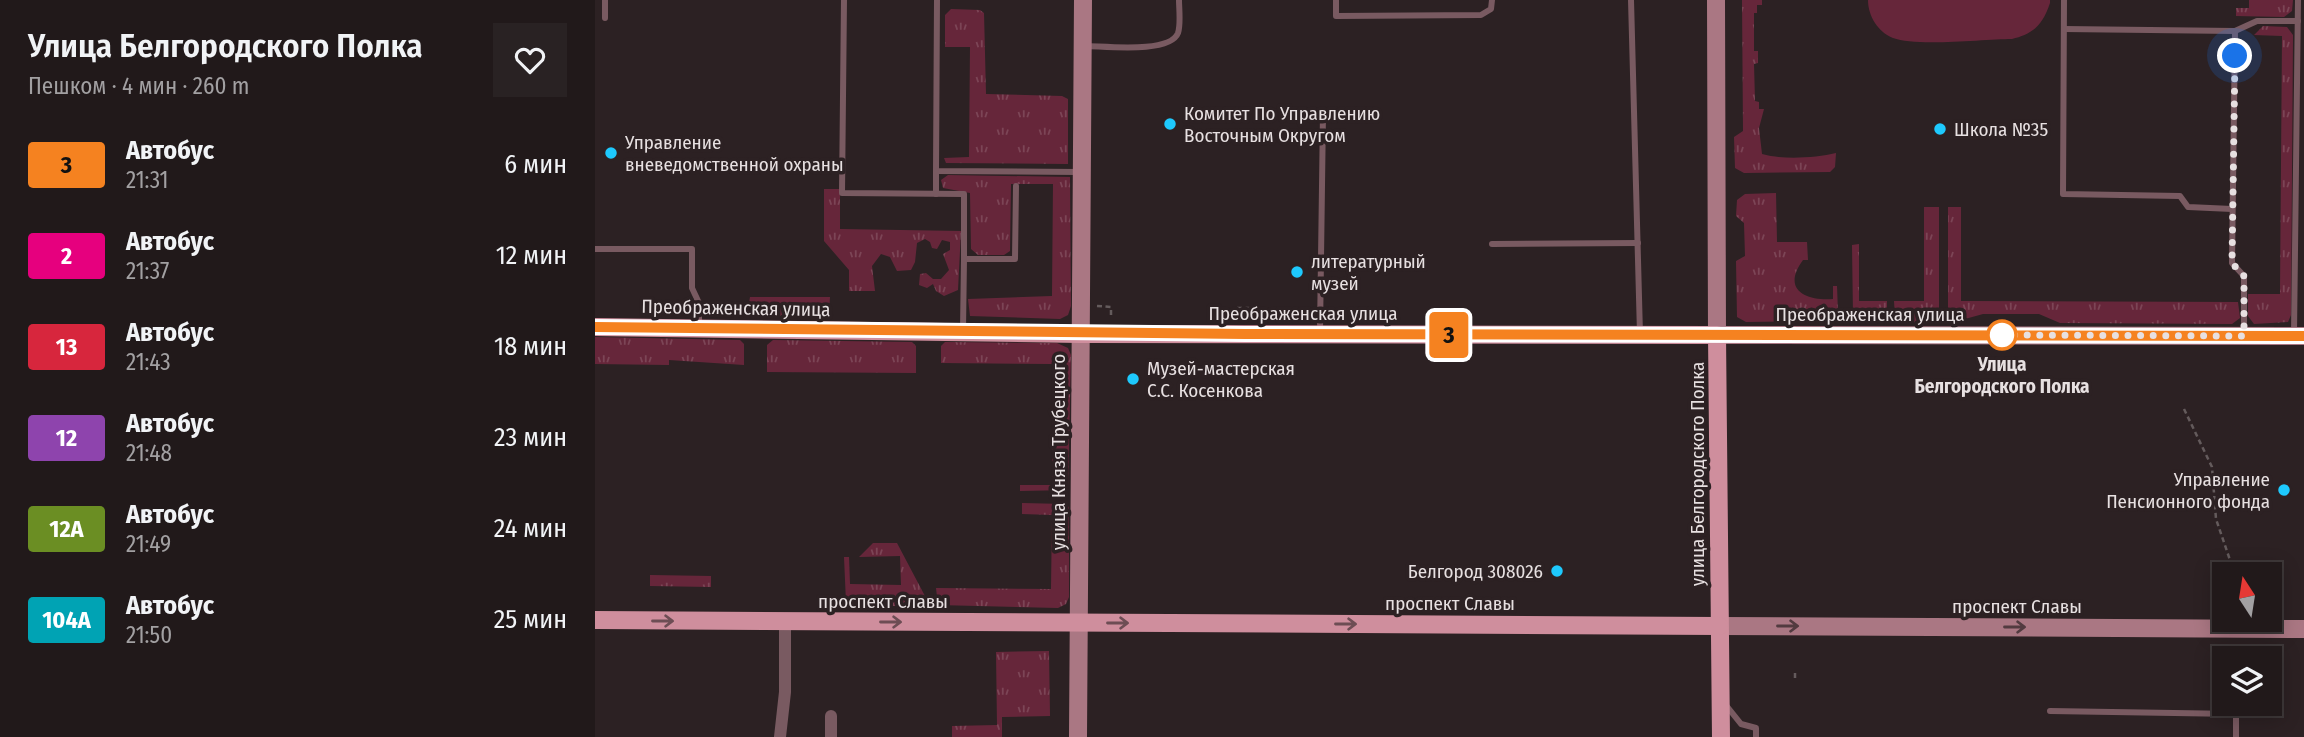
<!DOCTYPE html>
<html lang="ru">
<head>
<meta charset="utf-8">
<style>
  :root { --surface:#21191a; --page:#292223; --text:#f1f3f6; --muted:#a2a0a2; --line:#3e3839 }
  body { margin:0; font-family:"Fira Sans Condensed",sans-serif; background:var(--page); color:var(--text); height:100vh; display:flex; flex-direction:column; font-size:26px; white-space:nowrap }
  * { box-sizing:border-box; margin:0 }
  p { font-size:23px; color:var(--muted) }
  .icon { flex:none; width:38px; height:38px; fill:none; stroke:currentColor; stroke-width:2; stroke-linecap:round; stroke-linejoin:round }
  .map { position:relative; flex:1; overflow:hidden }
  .side { display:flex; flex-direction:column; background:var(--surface); width:595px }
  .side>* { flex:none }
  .badge { padding:0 14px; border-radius:5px; font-size:24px; line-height:46px }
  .needle { width:46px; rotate:348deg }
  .controls { position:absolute; left:1617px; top:562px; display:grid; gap:14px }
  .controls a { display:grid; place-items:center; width:70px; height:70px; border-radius:0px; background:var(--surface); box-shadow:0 4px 18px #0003,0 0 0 2px var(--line); font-size:35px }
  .you { position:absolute; width:35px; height:35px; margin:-18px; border:5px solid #fff; border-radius:50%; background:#1a73e8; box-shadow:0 0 0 10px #1a73e833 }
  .map>.badge { position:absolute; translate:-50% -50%; box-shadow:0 0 0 4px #fff }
  .round { display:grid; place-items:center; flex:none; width:74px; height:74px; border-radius:0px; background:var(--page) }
  .summary { display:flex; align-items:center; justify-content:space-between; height:119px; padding:0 28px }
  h1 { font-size:33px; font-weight:600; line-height:52px }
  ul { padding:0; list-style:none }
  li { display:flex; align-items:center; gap:21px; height:91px; padding:0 28px }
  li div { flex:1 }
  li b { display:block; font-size:26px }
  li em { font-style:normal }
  li .badge { min-width:77px; font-weight:700; text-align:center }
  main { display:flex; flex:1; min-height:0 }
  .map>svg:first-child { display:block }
</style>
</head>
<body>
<main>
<section class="side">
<div class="summary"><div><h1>Улица Белгородского Полка</h1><p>Пешком · 4 мин · 260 m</p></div><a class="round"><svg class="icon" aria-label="heart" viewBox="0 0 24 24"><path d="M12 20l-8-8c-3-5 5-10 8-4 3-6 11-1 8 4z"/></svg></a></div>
<ul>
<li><span class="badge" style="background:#f58220;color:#111">3</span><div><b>Автобус</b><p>21:31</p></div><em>6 мин</em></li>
<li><span class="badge" style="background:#e6007e;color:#fff">2</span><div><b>Автобус</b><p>21:37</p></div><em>12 мин</em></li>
<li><span class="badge" style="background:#d7263d;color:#fff">13</span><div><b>Автобус</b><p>21:43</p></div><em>18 мин</em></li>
<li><span class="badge" style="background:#8e44ad;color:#fff">12</span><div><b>Автобус</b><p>21:48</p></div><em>23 мин</em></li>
<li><span class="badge" style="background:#6b8e23;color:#fff">12А</span><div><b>Автобус</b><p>21:49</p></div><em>24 мин</em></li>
<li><span class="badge" style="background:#00a3b4;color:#fff">104А</span><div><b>Автобус</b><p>21:50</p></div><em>25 мин</em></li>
</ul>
</section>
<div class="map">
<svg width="1709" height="737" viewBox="0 0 1709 737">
  <defs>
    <pattern id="grass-tufts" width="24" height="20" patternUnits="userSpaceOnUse" patternTransform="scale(1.75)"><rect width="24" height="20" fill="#66263a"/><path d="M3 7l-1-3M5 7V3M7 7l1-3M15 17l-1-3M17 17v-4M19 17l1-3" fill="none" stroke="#7c4556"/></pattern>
  </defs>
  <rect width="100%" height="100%" fill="#2c2123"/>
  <g fill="url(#grass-tufts)">
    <path d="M1147,0H1167V5H1162V13H1159V51H1163V63L1159,64L1160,101L1164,102V109H1169L1164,128L1167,154C1188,160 1220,158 1241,153L1240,167L1235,172L1149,173L1140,168L1139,137L1148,131Z"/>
    <path d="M1654,0H1698L1697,11L1689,17L1641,16V8H1654Z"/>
    <path d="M356,9L385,10L389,13L391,94L467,96L473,99V164L351,163L349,158L374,157L375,47H350V15Z"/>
    <path d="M1668,26L1692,27L1698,35L1696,315L1693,322L1659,324L1653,316V294H1685L1687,36L1659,35Z"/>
    <path d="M353,175L475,177L476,306L473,315L465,319L375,316L373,299L457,296L458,184H416L415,251L409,255H383L376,249L375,193L348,188L346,180Z"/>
    <path d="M229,189H245V229L366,231L363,290L349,296L341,291L338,284L332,288L324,285L325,274L331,273L338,279H346L354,270L348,254L355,250V242L347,240L342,249L337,248L335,242L330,239L322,243L320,262L316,270L302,271L295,257L286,254L277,266L280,291H254V270L229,241Z"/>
    <path d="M1181,193L1182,242H1212L1213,260H1208C1186,290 1211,301 1238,299V286H1242L1243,313L1238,321L1151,322L1142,317L1141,261L1150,256L1149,223L1141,216L1142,200L1150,194Z"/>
    <path d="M1329,207H1344V317L1336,323L1305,322L1300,317L1299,301H1329Z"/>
    <path d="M1353,207H1366V301L1643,302L1645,318L1637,324L1465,323L1444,314H1388L1359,322L1353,314Z"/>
    <path d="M1264,244V301H1292V317L1283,323L1264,322L1258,314L1257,245Z"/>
    <path d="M155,297H235L234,312L229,316H122L116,313L119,304L154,303Z"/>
    <path d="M0,337L145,340L149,344V365L74,360V365L0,364Z"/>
    <path d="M178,340L317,342L321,346V373L172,372V345Z"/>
    <path d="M350,342L462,343L473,348L476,355L473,490L425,491V485H457L458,364L346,363V346Z"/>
    <path d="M427,503L469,504L474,507V597L471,604L463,608L343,605L341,588L456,589L457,515L427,514Z"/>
    <path d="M278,543H302L331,598L329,606H259L251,602L249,557H254L255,584L306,585L305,556L264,557Z"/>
    <path d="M55,575L116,576V587L55,586Z"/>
    <path d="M454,651L455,716L407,717V737H357V726L402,725L401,652Z"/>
  </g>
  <path fill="#66263a" d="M1273,0H1455V3C1448,24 1439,34 1417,39C1390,39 1321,47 1298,38C1283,32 1273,16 1273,0Z"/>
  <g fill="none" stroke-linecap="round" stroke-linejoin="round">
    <g stroke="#645b5c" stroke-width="2.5" stroke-dasharray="5 3.5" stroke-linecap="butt">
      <path d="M502,306L516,307V318"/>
      <path d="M642,308H659"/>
      <path d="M1589,409L1617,467L1621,519L1636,563L1659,564V574"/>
      <path d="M1200,673V681"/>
    </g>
    <g stroke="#795a61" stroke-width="6">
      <path d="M10,0V18"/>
      <path d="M249,0L247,193L369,194V259"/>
      <path d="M342,0L341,171L484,172"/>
      <path d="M741,0V16L886,15L896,9L897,0"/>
      <path d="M1036,0L1045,334"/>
      <path d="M1469,0L1468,194L1585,196L1593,207L1637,209"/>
      <path d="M1469,29L1640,31L1662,21H1703"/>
      <path d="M1640,31L1637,263L1649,276V336"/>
      <path d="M489,46C509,46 575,54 583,33C586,24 584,9 584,0"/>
      <path d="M341,194V171"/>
      <path d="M897,244L1043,243"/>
      <path d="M0,249H97V288L104,303V327"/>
      <path d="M368,330L369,259H420L421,186"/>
      <path d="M725,332L728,113"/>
      <path d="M1699,334L1703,0"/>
      <path d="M1130,704L1146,724L1161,728V737"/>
      <path d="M1455,711L1641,714V737"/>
    </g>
    <g stroke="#795a61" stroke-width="12">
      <path d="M185,737L190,692V621"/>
      <path d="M236,737V716"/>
    </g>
    <g stroke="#aa7783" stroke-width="18">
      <path d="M1121,0L1122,335L1709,336"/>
      <path d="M1124,626L1709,629"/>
      <path d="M483,737L488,0"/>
    </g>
    <g stroke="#cf8e9d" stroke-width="18">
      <path d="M0,327L485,334L1122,335L1126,737"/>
      <path d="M0,620L1124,626"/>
    </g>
  </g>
  <defs><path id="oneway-shaft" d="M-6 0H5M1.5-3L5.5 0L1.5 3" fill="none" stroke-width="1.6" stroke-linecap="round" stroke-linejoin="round" transform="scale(1.75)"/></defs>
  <g stroke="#6d4d54">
    <use href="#oneway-shaft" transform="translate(68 621)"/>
    <use href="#oneway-shaft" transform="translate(296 622)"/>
    <use href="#oneway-shaft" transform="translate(523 623)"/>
    <use href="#oneway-shaft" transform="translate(751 624)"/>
  </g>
  <g stroke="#523b40">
    <use href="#oneway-shaft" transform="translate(1193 626)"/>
    <use href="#oneway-shaft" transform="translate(1420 627)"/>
  </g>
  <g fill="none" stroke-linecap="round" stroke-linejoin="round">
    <g stroke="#fff" stroke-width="16">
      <path id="line" d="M0,327L650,334L1709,336"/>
    </g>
    <use href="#line" stroke="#f58220" stroke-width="10"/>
    <path stroke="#e7e0e1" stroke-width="7" stroke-dasharray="0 12.6" d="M1407,335L1649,336V276L1637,263L1640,56"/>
  </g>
  <g fill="#1ec9fd" stroke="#2c2123" stroke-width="2.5">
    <circle cx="575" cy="124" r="7"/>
    <circle cx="1345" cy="129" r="7"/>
    <circle cx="16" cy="153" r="7"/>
    <circle cx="702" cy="272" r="7"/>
    <circle cx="538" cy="379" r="7"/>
    <circle cx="1689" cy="490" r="7"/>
    <circle cx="962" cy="571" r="7"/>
  </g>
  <circle fill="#fff" stroke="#f58220" stroke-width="3.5" cx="1407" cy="335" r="14"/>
  <g text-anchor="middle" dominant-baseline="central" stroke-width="7" stroke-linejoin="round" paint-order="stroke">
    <g font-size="19" fill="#e7e0e1" stroke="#2c2123" text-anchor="start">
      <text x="589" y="113">Комитет По Управлению<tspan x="589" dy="22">Восточным Округом</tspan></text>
      <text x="1359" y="129">Школа №35</text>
      <text x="30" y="142">Управление<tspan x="30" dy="22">вневедомственной охраны</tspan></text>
      <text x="716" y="261">литературный<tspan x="716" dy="22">музей</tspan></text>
      <text x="552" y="368">Музей-мастерская<tspan x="552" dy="22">С.С. Косенкова</tspan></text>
      <text x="1675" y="479" text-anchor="end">Управление<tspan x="1675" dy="22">Пенсионного фонда</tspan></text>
      <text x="948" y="571" text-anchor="end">Белгород 308026</text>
    </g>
    <g font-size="19" fill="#e7e0e1" stroke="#2c2123">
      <text transform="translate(141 308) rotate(1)">Преображенская улица</text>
      <text x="708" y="313">Преображенская улица</text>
      <text x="1275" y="314">Преображенская улица</text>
      <text transform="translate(463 452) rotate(-90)">улица Князя Трубецкого</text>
      <text transform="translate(1102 474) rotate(-90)">улица Белгородского Полка</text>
      <text x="288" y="601">проспект Славы</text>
      <text x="855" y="603">проспект Славы</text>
      <text x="1422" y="606">проспект Славы</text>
    </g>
    <g font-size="19" font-weight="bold" fill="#e7e0e1" stroke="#2c2123">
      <text x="1407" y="364">Улица<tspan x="1407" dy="22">Белгородского Полка</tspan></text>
    </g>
  </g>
</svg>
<div class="controls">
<a><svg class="needle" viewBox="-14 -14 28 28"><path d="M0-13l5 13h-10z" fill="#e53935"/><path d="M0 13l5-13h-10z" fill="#a2a0a2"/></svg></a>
<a><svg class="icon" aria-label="layers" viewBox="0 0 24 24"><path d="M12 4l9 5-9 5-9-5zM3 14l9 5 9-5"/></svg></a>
</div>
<div class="you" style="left:1640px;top:56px"></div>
<b class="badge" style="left:854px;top:335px;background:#f58220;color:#111">3</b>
</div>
</main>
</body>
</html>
